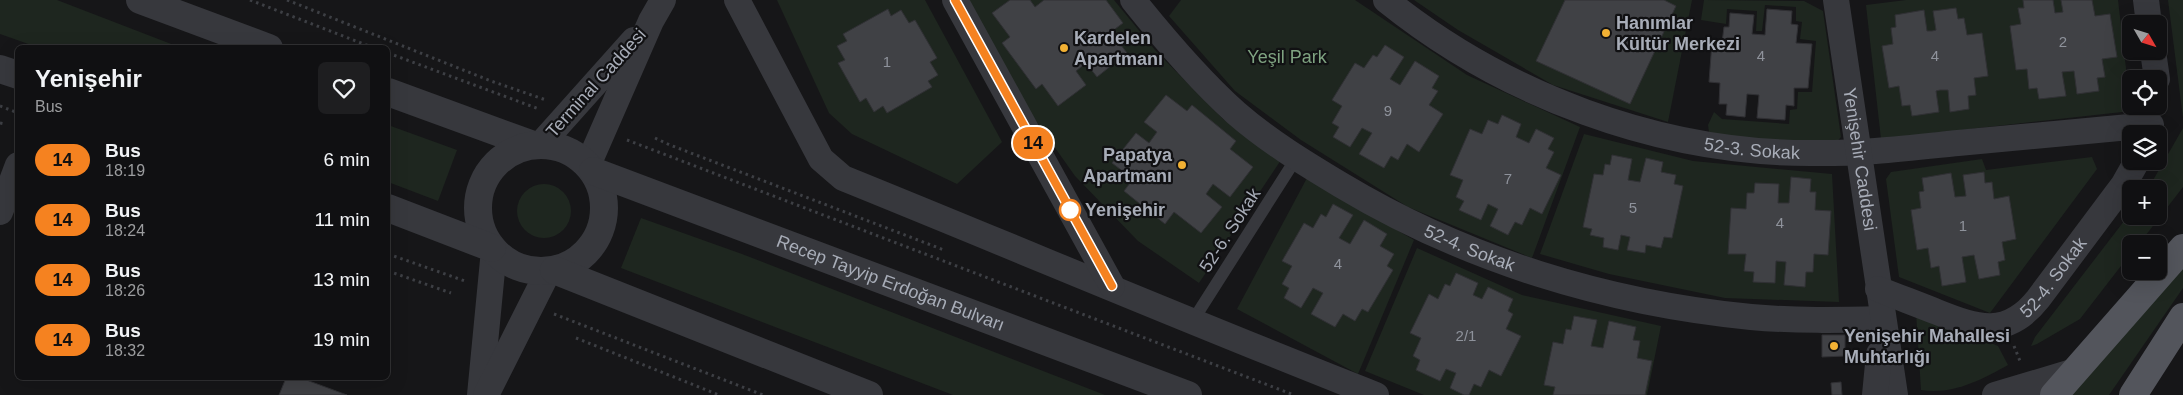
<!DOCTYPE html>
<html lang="en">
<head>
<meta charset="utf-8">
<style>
  :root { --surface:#101012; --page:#1e1e20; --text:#f1f3f6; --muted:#9c9d9f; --line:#303032 }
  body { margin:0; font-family:Helvetica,sans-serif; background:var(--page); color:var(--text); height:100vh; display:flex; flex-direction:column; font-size:19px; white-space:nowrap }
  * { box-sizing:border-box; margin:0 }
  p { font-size:16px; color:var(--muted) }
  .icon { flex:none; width:28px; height:28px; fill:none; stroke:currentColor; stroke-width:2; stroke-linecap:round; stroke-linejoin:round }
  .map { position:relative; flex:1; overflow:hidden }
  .drawer { position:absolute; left:15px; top:45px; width:375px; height:335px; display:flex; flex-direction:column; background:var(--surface); border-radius:8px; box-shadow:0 5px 20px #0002,0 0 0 1px var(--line) }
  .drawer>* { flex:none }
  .badge { padding:0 10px; border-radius:16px; font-size:18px; line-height:32px }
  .needle { width:32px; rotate:129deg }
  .fabs { position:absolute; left:2122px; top:15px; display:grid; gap:10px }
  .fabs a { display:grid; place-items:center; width:45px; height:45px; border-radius:8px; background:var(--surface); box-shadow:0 5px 20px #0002,0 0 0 1px var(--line); font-size:25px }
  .map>.badge { position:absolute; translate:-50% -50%; box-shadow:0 0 0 2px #fff }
  .round { display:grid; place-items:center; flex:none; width:52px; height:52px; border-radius:8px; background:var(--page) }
  .overview { display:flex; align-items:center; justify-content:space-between; height:85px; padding:0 20px }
  h1 { font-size:24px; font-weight:700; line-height:38px }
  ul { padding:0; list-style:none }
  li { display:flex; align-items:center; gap:15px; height:60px; padding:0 20px }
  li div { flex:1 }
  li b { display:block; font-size:19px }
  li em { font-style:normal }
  li .badge { min-width:55px; font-weight:700; text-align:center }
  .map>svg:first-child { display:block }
</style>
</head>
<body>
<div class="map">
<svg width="2183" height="395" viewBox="0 0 2183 395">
  <rect width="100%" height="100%" fill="#161618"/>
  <g fill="#1e261f">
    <path d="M0,0H57L179,47H37L0,34Z"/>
    <path d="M777,0H925L1002,142L957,184L852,134L829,113Z"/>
    <path d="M965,0H1114L1155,50L1223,119L1281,160L1199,283L1138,241L1075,176L1029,111Z"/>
    <path d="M1181,0H1355L1467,75L1580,127L1532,258L1408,207L1301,140L1235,91L1169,16Z"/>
    <path d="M1414,0H1692L1668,122L1553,85L1458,30Z"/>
    <path d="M1704,0L1804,1L1823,11L1841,137L1832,147L1710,139L1708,125L1714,112L1722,119L1789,124L1790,110L1797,109L1798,92H1812L1816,41L1800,39L1802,22L1796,21V7L1765,5L1762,31H1756L1757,11L1727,9L1726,24L1701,20Z"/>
    <path d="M1906,0H2118L2131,111L1881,139L1866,5Z"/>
    <path d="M2168,0H2183V118Z"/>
    <path d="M388,125L457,150L438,201L388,182Z"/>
    <path d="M2183,128V187L2139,244H2131V253L2080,319L2037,344L2031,346L2035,337L2131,212V216H2159V189H2148Z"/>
    <path d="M1584,134L1693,161L1832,174L1839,302L1725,298L1609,274L1540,254Z"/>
    <path d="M2092,157L2097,169L1990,313L1899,277L1886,179L1891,172L1982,159L1986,170Z"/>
    <path d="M1307,178L1414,240L1358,374L1237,309Z"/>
    <circle cx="544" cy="211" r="27"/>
    <path d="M641,218L742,254L1105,395H953L621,268Z"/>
    <path d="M1417,248L1522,295L1661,326L1647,395H1424L1365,371Z"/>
    <path d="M2183,267V288L2109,395H2068Z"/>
    <path d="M1916,312L1998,346L2008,365C1981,380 1953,395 1921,390Z"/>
  </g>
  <g fill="#404145" stroke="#303034">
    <path d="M1010,0H1030L1035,7L1044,0H1106L1123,23L1111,32L1127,53L1097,77L1086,63L1076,71L1086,85L1058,106L1042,84L1036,89L1002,43L1010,37L992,13Z"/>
    <path d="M1565,0H1664L1676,6L1630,104L1536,61Z"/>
    <path d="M2023,0H2053L2055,13L2063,12L2061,0H2092L2095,16L2110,14L2117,57L2102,59L2105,77L2097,78L2099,91L2077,94L2074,71L2062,72L2066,96L2039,99L2037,88L2029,89L2027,69L2016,70L2010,26L2021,24L2018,8H2024Z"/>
    <path d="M1956,8L1958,19L1964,18L1967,35L1982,33L1988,76L1974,78L1976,95L1968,96L1969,109L1950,112L1948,90H1940L1936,91L1939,112L1912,116L1910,105L1902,106L1899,86L1889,88L1882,46L1893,44L1891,28L1896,27L1895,15L1924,10L1927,31H1932L1936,30L1933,11Z"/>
    <path d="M888,9L891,16L901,10L909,23L915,20L937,58L930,62L938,75L928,81L932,87L887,113L883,106L874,112L866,98L860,102L838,63L845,60L837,46L847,41L843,34Z"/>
    <path d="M1767,9L1792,11L1791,24L1798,25L1796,43L1812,44L1808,88H1794V106L1786,105L1785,120L1757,118L1759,95L1747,94L1745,117L1726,115L1727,104H1719L1720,83L1709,82L1712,42L1722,43L1724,27H1729L1730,13L1754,15L1752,34L1765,35Z"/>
    <path d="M1385,45L1404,57L1390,79L1400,85L1415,61L1439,76L1432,88L1438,91L1429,105L1443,114L1419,152L1407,144L1398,160L1391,156L1384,168L1359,154L1372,133L1362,128L1350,147L1333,137L1339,127L1332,123L1342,106L1332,100L1355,63L1364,68L1373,55L1377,57Z"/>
    <path d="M1166,95L1187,111L1192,105L1236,141L1230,149L1253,167L1230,197L1213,184L1206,194L1222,207L1201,233L1174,212L1165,224L1124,191L1133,179L1112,163L1136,133L1149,143L1157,132L1144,122Z"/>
    <path d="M1502,115L1521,124L1516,137L1529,143L1536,129L1554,138L1548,149L1554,152L1546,168L1561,175L1542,214L1530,208L1522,225L1515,222L1508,235L1490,226L1498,209L1488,204L1481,220L1459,210L1464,201L1456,197L1463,180L1450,175L1470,129L1482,134L1488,120L1498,124Z"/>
    <path d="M1612,155L1632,159L1628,180L1640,182L1646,158L1663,162L1661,172L1676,175L1674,184L1683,186L1672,238L1664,237L1661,248L1646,245L1645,253L1627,250L1630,237L1621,235L1618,250L1603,247L1604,238L1590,235L1592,229L1583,227L1594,174L1603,175L1605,164L1610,165Z"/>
    <path d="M1984,172L1985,183L1992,182L1994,199L2009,196L2016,239L2002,242L2005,260L1998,262L2000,275L1979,279L1974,255L1962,257L1966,282L1942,286L1939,266L1931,268L1928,248L1917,250L1911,210L1921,208L1919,192L1924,191L1922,178L1951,173L1955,197L1966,196L1963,175Z"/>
    <path d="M1791,177L1811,179L1810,192H1816L1815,210L1831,211L1828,255L1814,254L1813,272H1806L1805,287L1784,285L1786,262L1776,261L1775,283L1753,282L1754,272L1744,271L1746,254H1728L1731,208L1746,209L1747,193H1754L1755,183L1779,184L1778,203H1789Z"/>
    <path d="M1333,204L1353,215L1339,238L1350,244L1364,220L1387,234L1380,246L1394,254L1387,266L1393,270L1368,312L1362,309L1355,321L1343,314L1335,327L1311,314L1323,293L1313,288L1301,308L1284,298L1289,288L1282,284L1292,266L1282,261L1304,223L1313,228L1321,214L1326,217Z"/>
    <path d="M1456,273L1478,283L1473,295L1482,299L1488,287L1513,299L1508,311L1513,314L1506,329L1521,336L1501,376L1489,370L1481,387L1474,384L1469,395H1464L1450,388L1456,373L1446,369L1440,381L1416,370L1420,360L1413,356L1421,338L1410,333L1429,294L1438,299L1445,284L1450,286Z"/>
    <path d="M1574,316L1597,320L1591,346L1603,348L1609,321L1636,327L1633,340L1640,341L1637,358L1652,361L1645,395H1553L1555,387L1544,385L1553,342L1563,344L1566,329L1571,330Z"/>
    <path d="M1822,335H1845V356L1822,357Z"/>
    <path d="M286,378H301L347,395H279Z"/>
    <path d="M1841,382L1842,395H1832L1831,383Z"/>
  </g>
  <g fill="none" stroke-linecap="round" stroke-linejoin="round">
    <g stroke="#3d3f44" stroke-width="3" stroke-dasharray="2.5 4" stroke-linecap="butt">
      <path d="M250,0L374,48"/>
      <path d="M287,0L491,81L546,100"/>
      <path d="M388,53L539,109"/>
      <path d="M0,106L18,113"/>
      <path d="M0,123L5,124"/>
      <path d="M655,138L670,145L944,250"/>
      <path d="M627,140L1294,395"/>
      <path d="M388,254L465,281"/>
      <path d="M388,271L451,293"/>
      <path d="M554,314L763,395"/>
      <path d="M576,338L719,395"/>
      <path d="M2014,346L2020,361"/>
    </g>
    <path stroke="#37383d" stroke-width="12" d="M1192,322L1297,157"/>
    <g stroke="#37383d" stroke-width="26">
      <path d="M737,0L821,159L843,178C1021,250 1197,325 1376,395"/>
      <path d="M955,0L1112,286"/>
      <path id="s1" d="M1133,0C1165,40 1198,79 1236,113C1268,141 1306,164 1341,185C1466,260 1607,303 1751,317C1795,321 1839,320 1883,319"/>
      <path id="s2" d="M1386,0C1504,95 1658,153 1810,153C1860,154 1909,148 1958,143C2023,137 2087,131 2151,125"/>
      <path id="s3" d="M1836,0L1895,395"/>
      <path d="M2146,0L2149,24"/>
      <path d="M2153,51L2157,79"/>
      <path d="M541,144L634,40"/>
      <path d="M588,165L651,21L663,0"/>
      <path d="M0,212L18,165"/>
      <path id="s4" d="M1878,289C1898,297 1917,304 1937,312C1977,328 2007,338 2038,299L2124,184L2137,161"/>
      <path d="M480,395L494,250"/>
      <path d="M486,395L549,270"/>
      <path d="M1875,395L1879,354"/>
      <path d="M1995,395L2072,372"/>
    </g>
    <g stroke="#37383d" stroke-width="28">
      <path d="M140,0L269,48"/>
      <path d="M0,69L18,75"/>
      <path d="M388,92L533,145"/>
      <circle cx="541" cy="208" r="63"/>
      <path id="s5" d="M593,171L1188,395"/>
      <path d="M388,208L492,248"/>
      <path d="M554,270L869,395"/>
    </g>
    <g stroke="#53555c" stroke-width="28">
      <path d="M2054,395L2183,248"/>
      <path d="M2133,395L2183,317"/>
    </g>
  </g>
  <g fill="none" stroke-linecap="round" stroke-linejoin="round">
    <g stroke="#fff" stroke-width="11">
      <path id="line" d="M955,0L1112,286"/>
    </g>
    <use href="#line" stroke="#f58220" stroke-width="8"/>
  </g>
  <g fill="#f2b134" stroke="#111113" stroke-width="2">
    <circle cx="1606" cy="33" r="5"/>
    <circle cx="1064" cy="48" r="5"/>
    <circle cx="1182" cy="165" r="5"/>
    <circle cx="1834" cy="346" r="5"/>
  </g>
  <circle fill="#fff" stroke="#f58220" stroke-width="2.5" cx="1070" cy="210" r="10"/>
  <g text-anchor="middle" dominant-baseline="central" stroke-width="4.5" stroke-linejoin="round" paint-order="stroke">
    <g font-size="15" fill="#8e929b">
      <text x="2063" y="41">2</text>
      <text x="1761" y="55">4</text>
      <text x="1935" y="55">4</text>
      <text x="887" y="61">1</text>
      <text x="1388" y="110">9</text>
      <text x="1508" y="178">7</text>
      <text x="1633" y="207">5</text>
      <text x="1780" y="222">4</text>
      <text x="1963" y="225">1</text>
      <text x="1338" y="263">4</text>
      <text x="1466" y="335">2/1</text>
    </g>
    <g font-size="18" font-weight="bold" fill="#a8adb8" stroke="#111113" text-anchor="start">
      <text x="1616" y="23">Hanımlar<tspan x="1616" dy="21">Kültür Merkezi</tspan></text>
      <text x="1074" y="38">Kardelen<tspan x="1074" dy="21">Apartmanı</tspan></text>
      <text x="1172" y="155" text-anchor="end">Papatya<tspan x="1172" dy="21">Apartmanı</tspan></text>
      <text x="1844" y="336">Yenişehir Mahallesi<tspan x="1844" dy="21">Muhtarlığı</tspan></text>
    </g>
    <g font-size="18" fill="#7fa381" stroke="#111113">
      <text x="1287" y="57">Yeşil Park</text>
    </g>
    <g font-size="18" fill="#a8adb8" stroke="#111113">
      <text transform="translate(596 83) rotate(-48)">Terminal Caddesi</text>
      <text stroke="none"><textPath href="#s2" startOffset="401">52-3. Sokak</textPath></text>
      <text stroke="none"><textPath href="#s3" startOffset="161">Yenişehir Caddesi</textPath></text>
      <text transform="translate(1230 230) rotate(-57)">52-6. Sokak</text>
      <text stroke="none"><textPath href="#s1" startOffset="424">52-4. Sokak</textPath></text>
      <text stroke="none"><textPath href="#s4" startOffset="202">52-4. Sokak</textPath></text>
      <text stroke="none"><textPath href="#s5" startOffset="318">Recep Tayyip Erdoğan Bulvarı</textPath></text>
    </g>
    <g font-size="18" font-weight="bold" fill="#a8adb8" stroke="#111113" text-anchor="start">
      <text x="1085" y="210">Yenişehir</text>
    </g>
  </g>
</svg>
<div class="fabs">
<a><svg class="needle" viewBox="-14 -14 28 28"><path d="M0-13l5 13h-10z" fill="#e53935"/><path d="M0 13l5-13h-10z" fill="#9c9d9f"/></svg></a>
<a><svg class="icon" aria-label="locate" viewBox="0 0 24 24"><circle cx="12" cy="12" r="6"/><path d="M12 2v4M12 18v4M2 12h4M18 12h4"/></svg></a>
<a><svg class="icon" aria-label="layers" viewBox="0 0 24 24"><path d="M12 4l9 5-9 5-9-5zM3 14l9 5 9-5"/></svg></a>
<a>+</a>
<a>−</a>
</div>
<b class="badge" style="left:1033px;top:143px;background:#f58220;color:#111">14</b>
<section class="drawer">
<div class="overview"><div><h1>Yenişehir</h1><p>Bus</p></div><a class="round"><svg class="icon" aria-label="heart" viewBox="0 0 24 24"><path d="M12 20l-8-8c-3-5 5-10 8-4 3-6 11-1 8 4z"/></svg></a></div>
<ul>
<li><span class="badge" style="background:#f58220;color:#111">14</span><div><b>Bus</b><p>18:19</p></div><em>6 min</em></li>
<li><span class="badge" style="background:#f58220;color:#111">14</span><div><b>Bus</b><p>18:24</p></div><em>11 min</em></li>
<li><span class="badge" style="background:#f58220;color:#111">14</span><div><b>Bus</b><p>18:26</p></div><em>13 min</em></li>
<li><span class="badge" style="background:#f58220;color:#111">14</span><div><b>Bus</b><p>18:32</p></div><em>19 min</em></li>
</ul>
</section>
</div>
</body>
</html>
